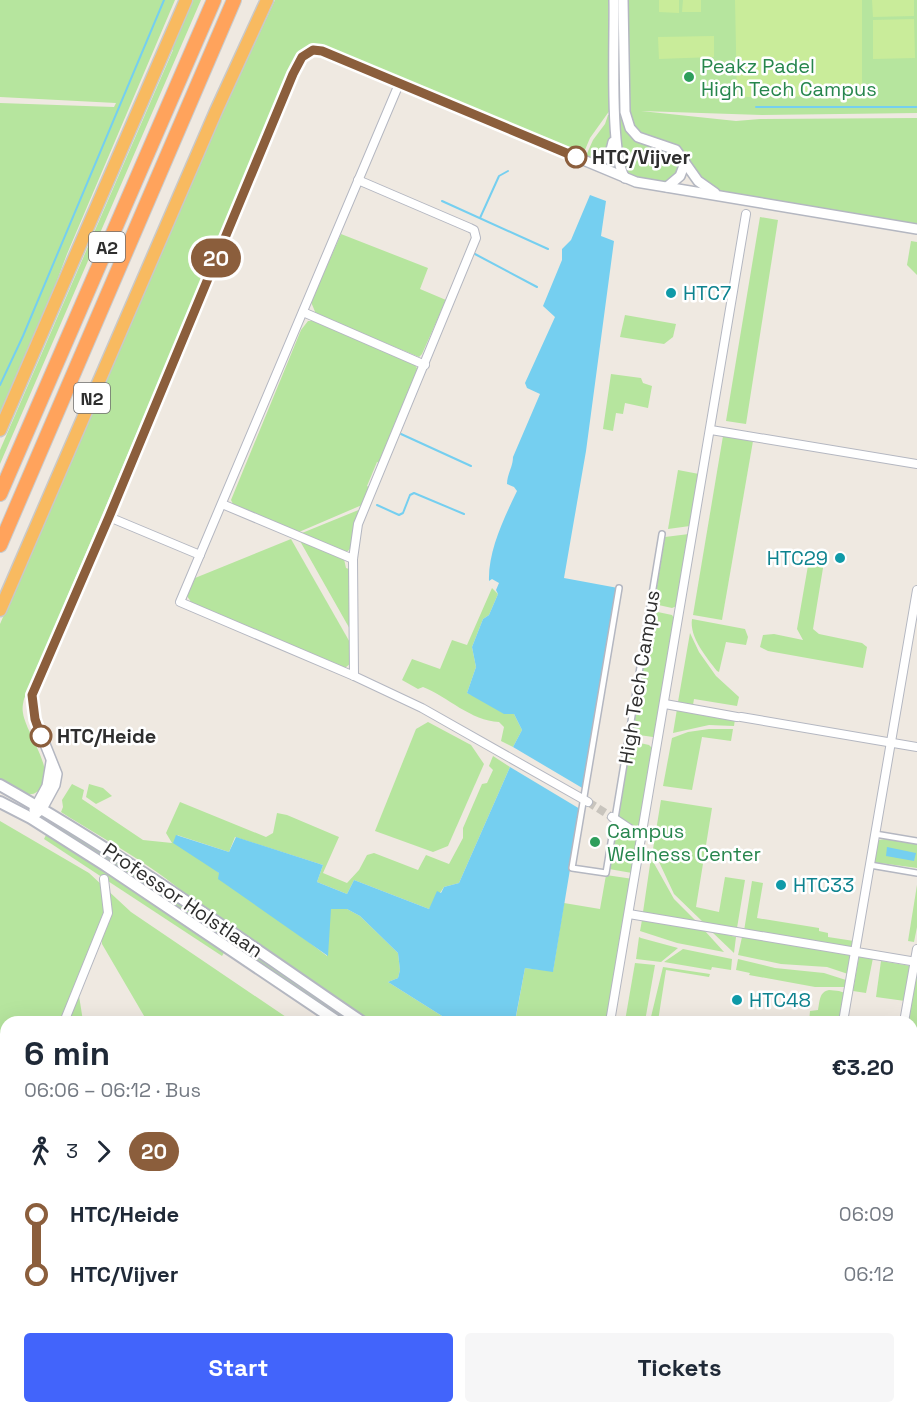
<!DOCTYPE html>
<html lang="en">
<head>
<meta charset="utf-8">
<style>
  :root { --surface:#fff; --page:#f6f6f7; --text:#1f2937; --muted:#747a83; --accent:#4264fb }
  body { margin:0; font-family:"Space Grotesk",sans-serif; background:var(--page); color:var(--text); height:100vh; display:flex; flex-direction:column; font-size:22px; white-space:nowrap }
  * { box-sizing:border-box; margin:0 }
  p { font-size:20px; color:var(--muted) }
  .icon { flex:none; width:33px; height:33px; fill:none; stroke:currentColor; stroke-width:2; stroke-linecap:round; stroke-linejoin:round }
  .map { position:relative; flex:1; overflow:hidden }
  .details { position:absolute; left:0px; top:1016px; width:918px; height:398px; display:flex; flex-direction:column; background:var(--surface); border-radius:18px 18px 0 0; box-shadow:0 6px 24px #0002 }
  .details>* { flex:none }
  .badge { padding:0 12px; border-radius:20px; font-size:21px; line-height:39px }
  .map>.badge { position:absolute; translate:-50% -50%; box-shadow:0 0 0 3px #fff }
  .legs { display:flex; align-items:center; gap:9px; height:66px; padding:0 24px; font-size:20px }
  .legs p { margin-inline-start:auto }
  .summary { display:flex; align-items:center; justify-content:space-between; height:102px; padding:0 24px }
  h1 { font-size:33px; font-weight:600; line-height:45px }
  .button { display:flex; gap:12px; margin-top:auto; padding:12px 24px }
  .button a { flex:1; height:69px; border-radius:6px; background:var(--accent); color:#fff; font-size:24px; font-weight:600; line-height:69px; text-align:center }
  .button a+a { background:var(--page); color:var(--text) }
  ul { padding:0 24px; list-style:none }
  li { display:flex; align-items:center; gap:21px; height:60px; font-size:22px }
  li i { display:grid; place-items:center; width:9px; height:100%; margin:0 8px; background:currentColor }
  li i::after { content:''; width:15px; height:15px; margin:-8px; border:4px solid; border-radius:50%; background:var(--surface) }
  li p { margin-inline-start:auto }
  li:first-child i { background:linear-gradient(#0000 50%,currentColor 0) }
  li:last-child i { background:linear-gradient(currentColor 50%,#0000 0) }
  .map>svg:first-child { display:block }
</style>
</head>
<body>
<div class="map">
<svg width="917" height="1412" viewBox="0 0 917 1412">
  <rect width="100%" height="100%" fill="#efe9e1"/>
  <g fill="#b6e59e">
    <path d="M0,0H175L67,254L44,315L0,413V103L114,107L116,103L0,97Z"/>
    <path d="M191,0H201L0,464V450L173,50L170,48Z"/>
    <path d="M275,0H608L610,110L590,138L582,157L321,47L307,46L298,53L24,699C23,704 22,708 23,713C26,734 56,769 41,788C29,803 13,788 0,781V624L182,199Z"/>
    <path d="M626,0H917V113L762,115L641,111L736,121L760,119L917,118V225L729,194C716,190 703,182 694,170C688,163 686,153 678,147C657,135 646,143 629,120Z"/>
    <path d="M619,114H623L624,123L677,156C683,171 676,175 665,183C655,182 635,181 627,174C617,165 620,128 619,114Z"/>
    <path d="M608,115H611C611,138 617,147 597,160L585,158L593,140L605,124Z"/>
    <path d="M760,217L778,220L746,424L726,421Z"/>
    <path d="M341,234L428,268L420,289L446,300L422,354L419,357L316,314L311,302Z"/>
    <path d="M911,241L917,242V275L907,265Z"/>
    <path d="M625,315L676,324L673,337L664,344L620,337Z"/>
    <path d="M308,321H313L415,365L418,370L380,463L377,462L367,486L370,488L362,505L299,532L233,504L231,500L301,330Z"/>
    <path d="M611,374L641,378L643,383L652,386L648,408L625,403L623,414L616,413L613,431L603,429Z"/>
    <path d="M723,436L753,441L722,620L693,615Z"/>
    <path d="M678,470L699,474L690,526L668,529Z"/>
    <path d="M361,509L354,529L352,546L348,551H344L302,533Z"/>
    <path d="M689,534L677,606L672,608L654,604L665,537Z"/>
    <path d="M291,539L352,646L351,663L345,668L204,609L191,602L187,596L195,578Z"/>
    <path d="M300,541L344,559L346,568L352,570L351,631Z"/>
    <path d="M810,554L825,556L813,629L819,634L862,643L867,647L863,668L768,651L760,647L763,635L774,634L803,640L797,629Z"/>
    <path d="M492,588L498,594L489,615L483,619L472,647L476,667L467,693L514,714L522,730L513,747L501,741L504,727L499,722C471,721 448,697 423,687L418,689L402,680L412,659L440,669L452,640L467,645Z"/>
    <path d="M653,611L672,615L675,620L655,735L653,737L632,734Z"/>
    <path d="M692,619L745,629L748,637L746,645L726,642L719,672L717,671C707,658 689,637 692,619Z"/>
    <path d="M690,633L699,652L716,676L739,697L737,706L694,699L693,705L678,702Z"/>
    <path d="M677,709L735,719L734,726L709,725L673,733Z"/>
    <path d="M428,722L471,745L484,764L448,846L433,852L375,831L416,729Z"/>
    <path d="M709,729H733L731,741L702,737L692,790L663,786L672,738L688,732Z"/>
    <path d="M631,741L649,745L653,749L640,824L636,827L618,817Z"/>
    <path d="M493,756L510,767L459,883L444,887L429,909L354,880L347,894L317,882L323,865L235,837L229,852L177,835L219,873L327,956L330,909H347L360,916L398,953L400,970L398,978L388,982L450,1021H369L199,907C162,869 106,841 61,812L63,807L62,800L72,784L84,790L82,799L143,840L172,843L166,833L180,802L266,837L273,833L277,813L287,815L339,837L323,873L347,883L359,870L367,855L374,853L418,870L426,855L449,864L463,838V828L482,784L487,783L493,770L489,766Z"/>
    <path d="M89,784L103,788L112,796L96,804L86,797Z"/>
    <path d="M661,800L712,808L696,907L719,912L725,877L745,880L737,928L703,922L674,894L653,849Z"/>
    <path d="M0,821L89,873L131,912L292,1021H147L102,944V922L77,983L83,1021L6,1022V1134L0,1149Z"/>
    <path d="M54,822L110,856L355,1021H345L52,826Z"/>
    <path d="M617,825L635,838L637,841L632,873L609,869Z"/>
    <path d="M47,833L92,861L225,951L222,956L44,839Z"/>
    <path d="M887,839L917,844V868L873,862L878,840Z"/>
    <path d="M651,858L674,899L697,922L643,912Z"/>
    <path d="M606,875L633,879L608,1021L515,1022L525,968L553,971L564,903L600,909Z"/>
    <path d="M752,881L763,883L757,918L819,928V931L828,933V937L854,941L850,948L744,931Z"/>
    <path d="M917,885V927L914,942L908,941Z"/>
    <path d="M642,920L705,931L724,952L677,943L640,931Z"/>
    <path d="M711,931L736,937L734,953Z"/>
    <path d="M639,937L641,938L678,948L661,962L636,959Z"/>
    <path d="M742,937L846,953L851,957L848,974L827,967L781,964L738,955Z"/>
    <path d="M683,949L732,959L731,970L712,967L711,970L664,962Z"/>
    <path d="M859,956L873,958L866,993L853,991Z"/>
    <path d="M738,959L775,968L824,973L846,980L845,987H815L749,975L750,973L736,970Z"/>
    <path d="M881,961L911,966L905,1001L876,997Z"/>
    <path d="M635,963L655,965L645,1021H625Z"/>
    <path d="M663,967L710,974L709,977L666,970L658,1021H650Z"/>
    <path d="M917,969V1044H915L912,1061V1022H908Z"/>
    <path d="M829,990L839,991L845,993L840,1021L809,1022L810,1011L818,1010C820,1001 819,992 829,990Z"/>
    <path d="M912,1102H917V1209L912,1208Z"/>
    <path d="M912,1232L917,1233V1319L914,1324L912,1323Z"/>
    <path d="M0,1234L6,1236V1407H321V1412H0Z"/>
    <path d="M358,1407H407L408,1412H359Z"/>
    <path d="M420,1407H544L547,1412H421Z"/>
    <path d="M551,1407H859L867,1412H554Z"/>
  </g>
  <g fill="#c9ec9a">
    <path d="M659,0H679V13L659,12Z"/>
    <path d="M683,0H701V12H682Z"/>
    <path d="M735,0H862V96L737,97Z"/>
    <path d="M872,0H914V16L873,17Z"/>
    <path d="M914,19L915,58L873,59V20Z"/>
    <path d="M714,36V57L659,59L658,37Z"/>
  </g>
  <g fill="#75cff0">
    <path d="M590,195L606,201L601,236L614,241L586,451L564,578L618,588L584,789L513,747L522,730L514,714H504L467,693L476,667L472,647L483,619L489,615L498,594L496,590L499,583L492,579L489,581C488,551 504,518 517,491L514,487L507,484C507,474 513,467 513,457L540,394L527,388L525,383L555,317L543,306L562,260V249L571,240Z"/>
    <path d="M510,767L580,809L553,972L525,968L515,1021H450L388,982L398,978L400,970L398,953L360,916L347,909H331L328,956L218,879L219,873L173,843L176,835L229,852L236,837L323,865L317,882L347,894L354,880L429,909L437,891L441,893L444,887L459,883Z"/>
    <path d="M887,847L916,853L914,861L886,856Z"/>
  </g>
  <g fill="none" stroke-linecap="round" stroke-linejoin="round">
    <g stroke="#75cff0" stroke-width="2">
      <path d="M756,107H917"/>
      <path d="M442,201L548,249"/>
      <path d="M480,218L499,176L508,171"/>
      <path d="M475,254L537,287"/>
      <path d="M0,385L23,336L164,0"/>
      <path d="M401,434L471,466"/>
      <path d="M377,505L399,515L403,513L410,495L414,493L464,514"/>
      <path d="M859,1407L866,1412"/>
    </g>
    <path stroke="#c8c4bd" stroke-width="8" stroke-dasharray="8 4" stroke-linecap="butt" d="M588,802L612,817"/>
    <g stroke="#b4b7c1" stroke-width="8">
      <g id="pedestrian">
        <path d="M619,588L572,868L606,873L662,534"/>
        <path d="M875,834L917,841"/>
        <path d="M870,865L917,873"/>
      </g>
    </g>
    <g stroke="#b4b7c1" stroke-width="10">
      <g id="minor">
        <path d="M399,84L180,602L354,676L422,708L588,802"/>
        <path d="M303,312L425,365"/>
        <path d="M711,430L917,464"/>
        <path d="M222,504L353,559"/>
        <path d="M109,517L200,555"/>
        <path d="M354,676L353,559L358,524L476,238L474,230L470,228L358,180"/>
        <path d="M665,704L737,717"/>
        <path d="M741,717L917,747"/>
        <path d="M612,817L642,837"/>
        <path d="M629,914L917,962"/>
        <path d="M64,1022L108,913L104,879"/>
        <path d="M610,1022L746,214"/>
        <path d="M843,1022L917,590"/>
        <path d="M904,1022L917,949"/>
        <path d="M414,1407L415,1412"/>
      </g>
    </g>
    <g stroke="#b4b7c1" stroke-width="12">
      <g id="tertiary">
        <path d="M614,0C615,34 609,156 625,178"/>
        <path d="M623,0L625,112L630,128L638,137L676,150L698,181L715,193"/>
        <path d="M592,163C606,161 610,157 613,142"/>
        <path d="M667,187L680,176L685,163"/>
        <path d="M34,810L47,786L51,762"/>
        <path d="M31,818L42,809L55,785L57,774L35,719L32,695L109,517L293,74C300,61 305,48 322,51L636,182L917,229"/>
        <path d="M912,1335L917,1331"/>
        <path d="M912,1347L917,1340"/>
      </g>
    </g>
    <g stroke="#b4b7c1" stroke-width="14">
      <g id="secondary">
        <path d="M0,785C126,856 243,941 362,1022"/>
        <path d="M0,802L31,818L105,865L338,1022"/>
        <path d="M912,1395L917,1398"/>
        <path d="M906,1407L913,1412"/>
      </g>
    </g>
    <g stroke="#c9c9c9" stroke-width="15">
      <g id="trunk">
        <path d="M0,430L186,0"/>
        <path d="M0,610L216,111L267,0"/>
      </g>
    </g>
    <g stroke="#c9c9c9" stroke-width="16">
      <g id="motorway">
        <path d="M0,494L214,0"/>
        <path d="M0,545L234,0"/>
      </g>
    </g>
    <use href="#pedestrian" stroke="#fff" stroke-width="5"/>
    <use href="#minor" stroke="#fff" stroke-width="8"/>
    <use href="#tertiary" stroke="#fff" stroke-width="9"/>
    <use href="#secondary" stroke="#fff" stroke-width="10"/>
    <use href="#trunk" stroke="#f8ba60" stroke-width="12"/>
    <use href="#motorway" stroke="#ffa35c" stroke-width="14"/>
  </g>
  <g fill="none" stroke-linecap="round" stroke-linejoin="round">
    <g stroke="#fff" stroke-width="14">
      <path id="line-1" d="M41,736L35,719L32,695L109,517L293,74L302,57L313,50L322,51L576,157"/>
    </g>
    <use href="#line-1" stroke="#8b5e3c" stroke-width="9"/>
  </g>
  <g fill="#2e9e5b" stroke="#fff" stroke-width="2">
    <circle cx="689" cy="77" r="6"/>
    <circle cx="595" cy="842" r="6"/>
  </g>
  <g fill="#fff" stroke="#8b5e3c" stroke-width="3">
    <circle cx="576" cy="157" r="10"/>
    <circle cx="41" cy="736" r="10"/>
  </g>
  <g fill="#0f9aa8" stroke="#fff" stroke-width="2">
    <circle cx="671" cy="293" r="6"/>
    <circle cx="840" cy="558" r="6"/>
    <circle cx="781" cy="885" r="6"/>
    <circle cx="737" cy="1000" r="6"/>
  </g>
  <g text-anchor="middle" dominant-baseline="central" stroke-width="5" stroke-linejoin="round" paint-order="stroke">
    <g fill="#fff" stroke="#6d6d6d" stroke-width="1.5">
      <rect x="89" y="232" width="36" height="30" rx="4.5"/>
      <rect x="74" y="383" width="36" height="30" rx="4.5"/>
    </g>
    <g font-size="18" font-weight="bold" fill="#2e2e2e">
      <text x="107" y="247">A2</text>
      <text x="92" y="398">N2</text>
    </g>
    <g font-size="20" fill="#27864d" stroke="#fff" text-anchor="start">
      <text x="701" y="66">Peakz Padel<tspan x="701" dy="23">High Tech Campus</tspan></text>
      <text x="607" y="831">Campus<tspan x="607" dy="23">Wellness Center</tspan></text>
    </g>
    <g font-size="20" font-weight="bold" fill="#2e2e2e" stroke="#fff" text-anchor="start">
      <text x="592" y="157">HTC/Vijver</text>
      <text x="57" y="736">HTC/Heide</text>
    </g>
    <g font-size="20" fill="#0d838f" stroke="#fff" text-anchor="start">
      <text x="683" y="293">HTC7</text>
      <text x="828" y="558" text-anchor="end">HTC29</text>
      <text x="793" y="885">HTC33</text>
      <text x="749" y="1000">HTC48</text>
    </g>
    <g font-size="20" fill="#2e2e2e" stroke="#fff">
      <text transform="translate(639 677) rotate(-81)">High Tech Campus</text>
      <text transform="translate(183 900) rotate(34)">Professor Holstlaan</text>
    </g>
  </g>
</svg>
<b class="badge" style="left:216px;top:258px;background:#8b5e3c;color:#fff">20</b>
<section class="details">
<div class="summary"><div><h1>6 min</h1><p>06:06 – 06:12 · Bus</p></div><b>€3.20</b></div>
<div class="legs"><svg class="icon" aria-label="walk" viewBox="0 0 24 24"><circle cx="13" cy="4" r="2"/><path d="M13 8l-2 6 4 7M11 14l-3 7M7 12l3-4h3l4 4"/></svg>3<svg class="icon" aria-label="forward" viewBox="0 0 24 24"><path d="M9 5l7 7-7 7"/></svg><b class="badge" style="background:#8b5e3c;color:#fff">20</b></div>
<ul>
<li><i style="color:#8b5e3c"></i><b>HTC/Heide</b><p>06:09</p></li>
<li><i style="color:#8b5e3c"></i><b>HTC/Vijver</b><p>06:12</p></li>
</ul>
<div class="button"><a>Start</a><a>Tickets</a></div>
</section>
</div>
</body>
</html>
